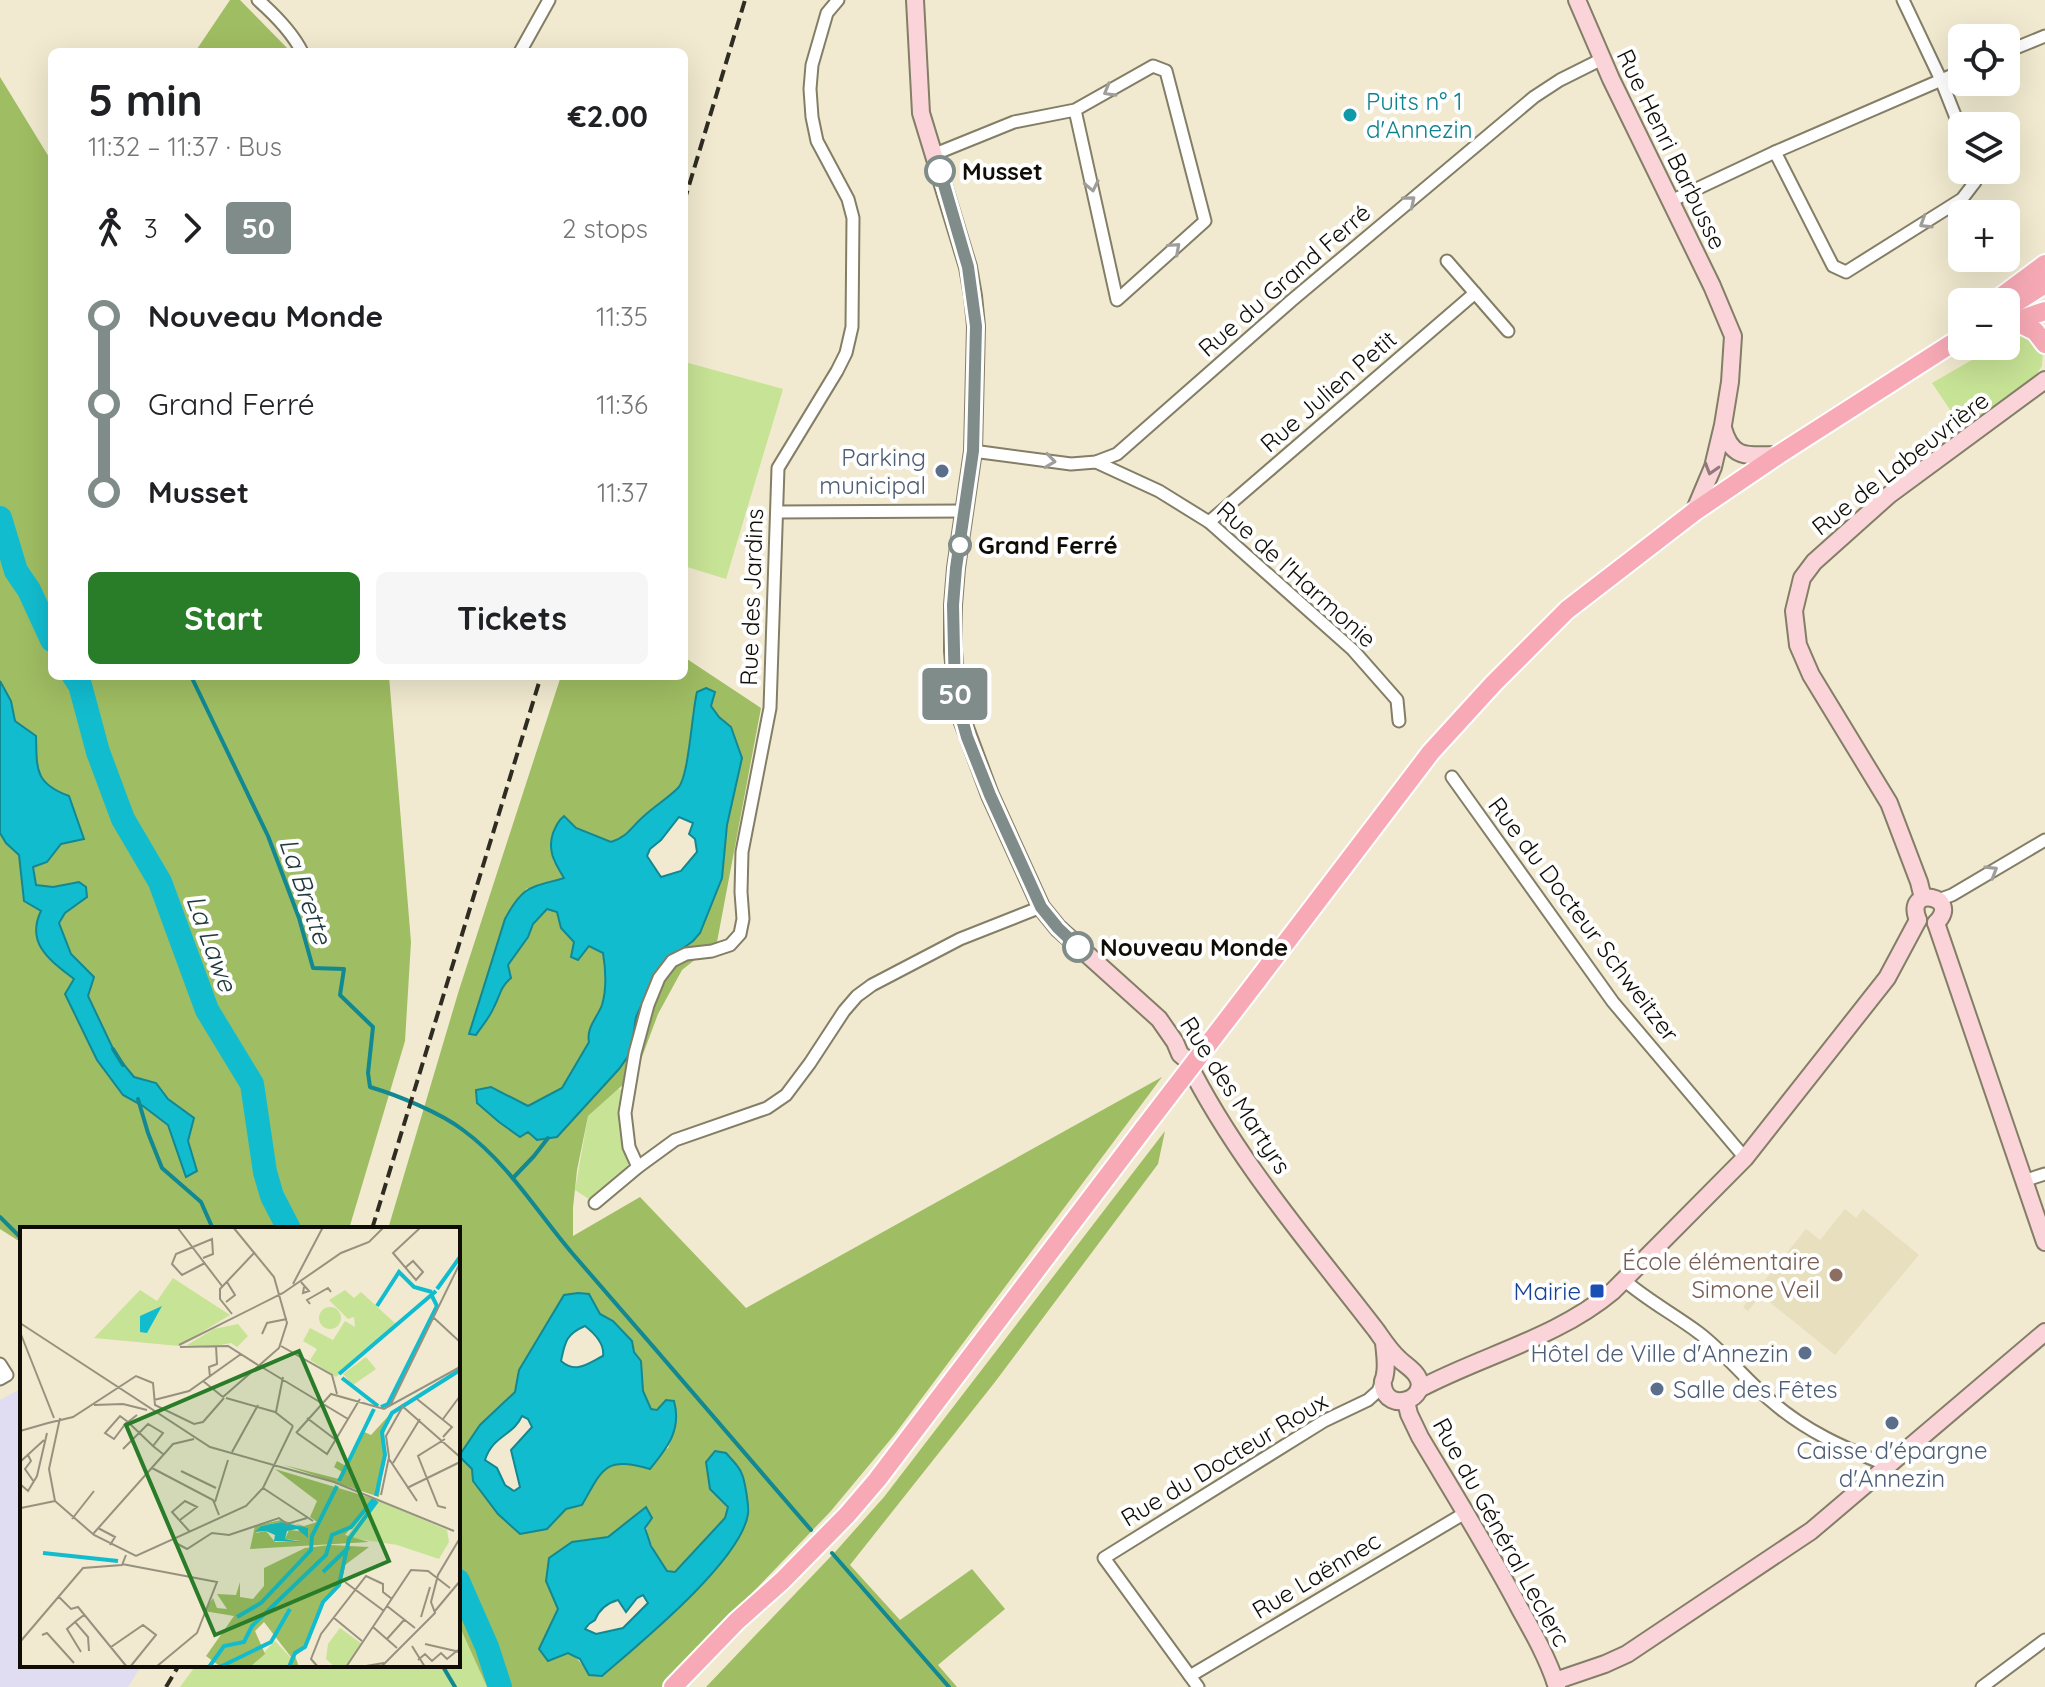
<!DOCTYPE html>
<html lang="en">
<head>
<meta charset="utf-8">
<style>
  :root { --surface:#fff; --page:#f6f6f6; --text:#202124; --muted:#757577; --accent:#297c28 }
  body { margin:0; font-family:Quicksand,sans-serif; background:var(--page); color:var(--text); height:100vh; display:flex; flex-direction:column; font-size:30px; white-space:nowrap }
  * { box-sizing:border-box; margin:0 }
  p { font-size:26px; color:var(--muted) }
  .icon { flex:none; width:44px; height:44px; fill:none; stroke:currentColor; stroke-width:2; stroke-linecap:round; stroke-linejoin:round }
  .map { position:relative; flex:1; overflow:hidden }
  .drawer { position:absolute; left:48px; top:48px; width:640px; height:632px; display:flex; flex-direction:column; background:var(--surface); border-radius:12px; box-shadow:0 8px 32px #0002 }
  .drawer>* { flex:none }
  .badge { padding:0 16px; border-radius:6px; font-size:28px; line-height:52px }
  .controls { position:absolute; left:1948px; top:24px; display:grid; gap:16px }
  .controls a { display:grid; place-items:center; width:72px; height:72px; border-radius:12px; background:var(--surface); box-shadow:0 8px 32px #0002; font-size:40px }
  .map>.badge { position:absolute; translate:-50% -50%; box-shadow:0 0 0 4px #fff }
  .legs { display:flex; align-items:center; gap:12px; height:88px; padding:0 40px; font-size:26px }
  .legs p { margin-inline-start:auto }
  .overview { display:flex; align-items:center; justify-content:space-between; height:136px; padding:0 40px }
  h1 { font-size:44px; font-weight:700; line-height:60px }
  .button { display:flex; gap:16px; margin-top:auto; padding:16px 40px }
  .button a { flex:1; height:92px; border-radius:12px; background:var(--accent); color:#fff; font-size:32px; font-weight:700; line-height:92px; text-align:center }
  .button a+a { background:var(--page); color:var(--text) }
  ul { padding:0 40px; list-style:none }
  li { display:flex; align-items:center; gap:28px; height:88px; font-size:30px }
  li i { display:grid; place-items:center; width:12px; height:100%; margin:0 10px; background:currentColor }
  li i::after { content:''; width:20px; height:20px; margin:-10px; border:6px solid; border-radius:50%; background:var(--surface) }
  li p { margin-inline-start:auto }
  li:first-child i { background:linear-gradient(#0000 50%,currentColor 0) }
  li:last-child i { background:linear-gradient(currentColor 50%,#0000 0) }
  .map>svg:first-child { display:block }
</style>
</head>
<body>
<div class="map">
<svg width="2045" height="1687" viewBox="0 0 2045 1687">
  <rect width="100%" height="100%" fill="#f1ead0"/>
  <path fill="#e7dfbd" d="M1845,1209L1856,1218L1863,1209L1919,1255L1835,1355L1761,1295L1748,1311L1743,1307L1806,1229L1820,1240Z"/>
  <path fill="#e0ddf3" d="M22,1388V1665H142L128,1687H0V1400Z"/>
  <g fill="#c7e395">
    <path d="M2015,335L2033,337L2043,349L2042,366L2031,382L1965,432L1932,383L1996,346H2006V340Z"/>
    <path d="M685,362L783,389L726,579L684,566Z"/>
    <path d="M618,1089L629,1092L628,1175L595,1203L575,1190L588,1116Z"/>
    <path d="M458,1623L487,1687H180L196,1665H458Z"/>
  </g>
  <g fill="#9fbd62" fill-rule="evenodd">
    <path d="M230,0H240L291,52H195Z"/>
    <path d="M0,77L52,162V676H389L411,942L405,1041L349,1229H22V1243L0,1229Z"/>
    <path d="M684,657L761,708L717,942L682,970L658,1014L636,1073L588,1116L577,1170L573,1208V1236L640,1197L746,1308L1162,1077L895,1434L830,1512L662,1687H487L458,1623V1229H388L459,990L561,676H684ZM711,706L719,717L731,727L733,738L740,750L727,825L722,878L656,973L636,1017L631,1052L619,1069L557,1137L537,1140L491,1087L528,1106L563,1088L590,1042C586,1028 597,1018 602,1005C607,988 606,970 603,953C576,939 566,946 557,912L547,909L533,924L528,937L508,966L504,984L497,996L526,889L565,878L553,860L564,816L576,828L611,842L623,838L639,820L681,786L692,735L693,709ZM589,1294L600,1314L613,1321L641,1361L643,1391L652,1409L676,1408L675,1429L668,1448L628,1463H616L607,1468L597,1478L582,1505L567,1509L546,1529L519,1534L498,1514L474,1481L472,1468L480,1425L515,1392L519,1370L546,1324ZM726,1453L743,1474L749,1513L715,1571L657,1629L602,1676L589,1675C574,1649 567,1653 539,1649L558,1609L572,1542L608,1537L645,1507C645,1538 651,1545 667,1571L675,1572L725,1518L728,1507L710,1489Z"/>
    <path d="M1165,1131L1158,1164L995,1382L850,1565L900,1620L972,1569L1005,1609L938,1665L957,1687H706L836,1551L884,1497Z"/>
  </g>
  <g fill="#12bccf" stroke="#118892" stroke-width="2" fill-rule="evenodd">
    <path d="M0,681L11,701L15,721L36,736C37,769 34,783 69,796L84,839L61,844L47,862L33,867L36,885L53,887L79,882L86,887L87,897L65,913L59,923L71,954L94,977L88,996L116,1055L134,1077L156,1083L168,1099L194,1118L188,1141L197,1171L186,1177L168,1125L143,1106L123,1095L97,1060L65,994L74,979C51,961 25,944 41,911L24,901L19,855L6,843L0,833Z"/>
    <path d="M706,688L715,692L711,706L719,717L731,727L742,758L727,825L722,878L700,933L693,941L671,957L656,973L636,1017L631,1052L619,1069L557,1137L537,1140L528,1132L520,1137L499,1122L477,1103L476,1090L491,1087L528,1106L562,1088L589,1042C586,1028 597,1018 602,1005C607,988 606,971 603,953L589,946L578,960L571,957L574,942L561,928L557,912L547,909L533,924L528,937L508,965L511,978C500,987 500,996 494,1007C490,1017 482,1026 476,1035L469,1034L505,919C523,885 530,888 564,878C555,863 547,851 553,833C556,826 558,821 564,816L576,828L611,842C629,836 631,827 644,816C655,806 668,798 678,788C689,777 692,711 697,692ZM679,817L693,823L689,834L695,839L697,852L681,871L661,877L647,856L650,849L661,840Z"/>
    <path d="M578,1293L589,1294L600,1314L613,1321L632,1341L634,1352L641,1361L643,1391L651,1409L657,1410L666,1400L674,1401C682,1430 667,1448 650,1469C605,1456 603,1468 582,1505L566,1509L547,1529L520,1534L498,1514L473,1481L472,1469L461,1458V1453L480,1425L515,1392L519,1370L564,1295ZM585,1326C594,1333 605,1343 603,1356C587,1364 576,1374 561,1361C565,1342 566,1334 585,1326ZM522,1416L528,1419L532,1427L511,1450L520,1487L514,1491L505,1485L497,1468L485,1460C493,1435 513,1436 522,1416Z"/>
    <path d="M715,1451L726,1453C731,1459 738,1465 741,1472C745,1479 749,1507 748,1514C741,1561 639,1644 602,1676L589,1675L580,1659L568,1653L548,1661L539,1649L558,1609L546,1581L549,1558L572,1542L608,1537L646,1507L652,1518L645,1528L651,1546L667,1571L675,1572L725,1518L728,1507L710,1489L706,1462ZM643,1595L648,1603L623,1628L596,1634L585,1629L589,1624L595,1620C599,1610 607,1603 618,1600L626,1612L637,1598Z"/>
  </g>
  <g fill="none" stroke-linecap="round" stroke-linejoin="round">
    <g stroke="#118892" stroke-width="4">
      <path d="M191,676L268,836L299,918L313,968L344,969L340,995L373,1027L368,1073L370,1087C397,1095 441,1113 463,1130C508,1163 537,1212 572,1253C652,1345 732,1438 811,1530"/>
      <path d="M113,1049L123,1065"/>
      <path d="M138,1099L148,1133L162,1168L201,1202L213,1229"/>
      <path d="M513,1178L534,1156L548,1138"/>
      <path d="M0,1217L22,1239"/>
      <path d="M832,1553L949,1687"/>
      <path d="M442,1665L455,1687"/>
    </g>
    <g stroke="#12bccf" stroke-width="24">
      <path d="M0,518L16,571L29,590L52,640"/>
      <path d="M74,676L80,685L98,752L123,819L160,882L207,1010L252,1084L265,1172L272,1196L289,1229"/>
      <path d="M458,1581L487,1647L500,1687"/>
    </g>
    <g stroke="#837e66" stroke-width="15">
      <g id="street">
        <path d="M258,0C275,15 292,32 302,52"/>
        <path d="M1903,0L1941,80L1962,133"/>
        <path d="M520,52L549,0"/>
        <path d="M2006,52L2045,36"/>
        <path d="M1775,152L1962,71"/>
        <path d="M935,154L1014,122L1075,110L1153,66L1166,71L1205,221L1117,300L1075,110"/>
        <path d="M1671,201L1775,152L1833,266L1846,272L1962,199L1975,182L1976,170"/>
        <path d="M1447,261L1508,331"/>
        <path d="M973,451L1071,464L1096,462L1117,454L1291,301L1534,97L1560,80L1602,59"/>
        <path d="M1096,462L1159,491L1209,522L1353,650L1397,700L1399,721"/>
        <path d="M777,512L965,511"/>
        <path d="M1209,522L1475,293"/>
        <path d="M1452,777L1613,1002L1745,1158"/>
        <path d="M1938,900L1952,895L2045,840"/>
        <path d="M638,1167L629,1147L625,1113L635,1053L648,1005L659,978L672,961L686,954L712,951L730,945L740,934L743,919L741,892L742,852L770,708L778,468L837,371L846,353L852,327L853,218L848,199L817,141L812,117L810,89L812,65L827,13L838,0"/>
        <path d="M2023,1181L2045,1174"/>
        <path d="M595,1203L638,1167L675,1140L767,1108L786,1095L810,1063L844,1011L857,996L872,985L960,939L1041,907"/>
        <path d="M1624,1280C1647,1300 1675,1315 1699,1333C1725,1353 1745,1379 1770,1400C1805,1431 1844,1448 1887,1465"/>
        <path d="M0,1364L7,1375L0,1379"/>
        <path d="M1190,1676L1465,1513"/>
        <path d="M1198,1687L1104,1558L1324,1421L1368,1400L1378,1391L1382,1381"/>
        <path d="M1982,1687L2045,1640"/>
      </g>
    </g>
    <g stroke="#837e66" stroke-width="20">
      <g id="secondary">
        <path d="M915,0L921,113L968,267L973,296L976,326L973,451L956,568L953,605V651L958,709L990,795L1041,907L1058,928L1159,1019L1175,1042L1180,1054L1186,1059C1235,1158 1309,1243 1376,1330C1383,1340 1390,1351 1399,1359C1405,1365 1413,1369 1417,1376C1431,1399 1387,1414 1383,1386C1382,1378 1384,1382 1385,1374C1387,1364 1385,1353 1384,1343"/>
        <path d="M1577,0L1611,79L1712,286L1733,336L1730,382L1723,425L1713,467L1694,512"/>
        <path d="M1723,428C1732,461 1749,455 1778,455"/>
        <path d="M1923,898L1919,882L1889,803L1811,675L1798,645L1794,611L1802,578L1814,562L1889,495L2045,380"/>
        <path d="M1918,920C1903,884 1963,896 1936,923"/>
        <path d="M1936,923L2045,1242"/>
        <path d="M1419,1389C1483,1355 1557,1338 1613,1291L1745,1158L1887,978L1918,920"/>
        <path d="M1406,1401L1409,1414L1420,1437C1454,1494 1489,1550 1520,1609C1534,1634 1548,1659 1557,1687"/>
        <path d="M1555,1681L1605,1664L1627,1654L1811,1531L2045,1332"/>
      </g>
    </g>
    <g stroke="#fff" stroke-width="22">
      <g id="primary">
        <path d="M1994,302L2045,264"/>
        <path d="M2006,309L2045,284"/>
        <path d="M2014,321L2035,331L2045,344"/>
        <path d="M2006,324L2045,311"/>
        <path d="M1256,982L1431,752L1494,683L1567,610L1694,512L1778,455L1962,337"/>
        <path d="M673,1687L737,1621L782,1581L847,1515L877,1480L1144,1128"/>
      </g>
    </g>
    <use href="#street" stroke="#fff" stroke-width="11"/>
    <use href="#secondary" stroke="#fbd4da" stroke-width="16"/>
    <use href="#primary" stroke="#f7aab6" stroke-width="18"/>
    <g stroke="#2f2c22" stroke-width="4" stroke-dasharray="12 6" stroke-linecap="butt">
      <path d="M684,202L745,0"/>
      <path d="M372,1229L541,676"/>
      <path d="M166,1687L179,1665"/>
    </g>
    <g stroke="#fff" stroke-width="22" stroke-linecap="butt">
      <path id="primary-bridge" d="M1144,1128L1256,982"/>
    </g>
    <use href="#primary-bridge" stroke="#f7aab6" stroke-width="18"/>
  </g>
  <defs><path id="oneway-chevron" d="M-2-3.5L2.5 0L-2 3.5" fill="none" stroke-width="1.6" stroke-linecap="round" stroke-linejoin="round" transform="scale(2)"/></defs>
  <g stroke="#9f9e9b">
    <use href="#oneway-chevron" transform="translate(1109 91) rotate(150)"/>
    <use href="#oneway-chevron" transform="translate(1092 186) rotate(78)"/>
    <use href="#oneway-chevron" transform="translate(1410 201) rotate(-40)"/>
    <use href="#oneway-chevron" transform="translate(1925 223) rotate(148)"/>
    <use href="#oneway-chevron" transform="translate(1175 248) rotate(-42)"/>
    <use href="#oneway-chevron" transform="translate(1050 461) rotate(8)"/>
    <use href="#oneway-chevron" transform="translate(1992 871) rotate(-31)"/>
  </g>
  <use stroke="#917a7a" href="#oneway-chevron" transform="translate(1711 469) rotate(107)"/>
  <g fill="none" stroke-linecap="round" stroke-linejoin="round">
    <g stroke="#fff" stroke-width="18">
      <path id="line-1" d="M940,171L968,267L976,326L973,451L956,568L953,605L955,695L967,737L990,795L1041,907L1058,928L1078,947"/>
    </g>
    <use href="#line-1" stroke="#808c89" stroke-width="12"/>
  </g>
  <circle fill="#0f9aa8" stroke="#fff" stroke-width="3" cx="1350" cy="115" r="8"/>
  <g fill="#fff" stroke="#808c89" stroke-width="4">
    <circle cx="940" cy="171" r="14"/>
    <circle cx="960" cy="545" r="10"/>
    <circle cx="1078" cy="947" r="14"/>
  </g>
  <g fill="#5c6f8a" stroke="#fff" stroke-width="3">
    <circle cx="942" cy="471" r="8"/>
    <circle cx="1805" cy="1353" r="8"/>
    <circle cx="1657" cy="1389" r="8"/>
    <circle cx="1892" cy="1423" r="8"/>
  </g>
  <circle fill="#8d6e63" stroke="#fff" stroke-width="3" cx="1836" cy="1275" r="8"/>
  <rect fill="#1a4fb4" stroke="#fff" stroke-width="3" x="1589" y="1283" width="16" height="16" rx="4"/>
  <g text-anchor="middle" dominant-baseline="central" stroke-width="8" stroke-linejoin="round" paint-order="stroke">
    <g font-size="24" fill="#0d838f" stroke="#fff" text-anchor="start">
      <text x="1366" y="101">Puits n° 1<tspan x="1366" dy="28">d'Annezin</tspan></text>
    </g>
    <g font-size="24" fill="#0f0d05" stroke="#fff">
      <text transform="translate(1672 149) rotate(64)">Rue Henri Barbusse</text>
      <text transform="translate(1284 280) rotate(-41)">Rue du Grand Ferré</text>
      <text transform="translate(1328 391) rotate(-41)">Rue Julien Petit</text>
      <text transform="translate(1900 463) rotate(-38)">Rue de Labeuvrière</text>
      <text transform="translate(1297 574) rotate(42)">Rue de l'Harmonie</text>
      <text transform="translate(751 597) rotate(-88)">Rue des Jardins</text>
      <text transform="translate(1584 919) rotate(53)">Rue du Docteur Schweitzer</text>
      <text transform="translate(1236 1095) rotate(57)">Rue des Martyrs</text>
      <text transform="translate(1224 1459) rotate(-31)">Rue du Docteur Roux</text>
      <text transform="translate(1502 1532) rotate(61)">Rue du Général Leclerc</text>
      <text transform="translate(1316 1575) rotate(-31)">Rue Laënnec</text>
    </g>
    <g font-size="24" font-weight="bold" fill="#0f0d05" stroke="#fff" text-anchor="start">
      <text x="962" y="171">Musset</text>
      <text x="978" y="545">Grand Ferré</text>
      <text x="1100" y="947">Nouveau Monde</text>
    </g>
    <g font-size="24" fill="#4e5e75" stroke="#fff" text-anchor="end">
      <text x="926" y="457">Parking<tspan x="926" dy="28">municipal</tspan></text>
      <text x="1789" y="1353">Hôtel de Ville d'Annezin</text>
      <text x="1673" y="1389" text-anchor="start">Salle des Fêtes</text>
      <text x="1892" y="1450" text-anchor="middle">Caisse d'épargne<tspan x="1892" dy="28">d'Annezin</tspan></text>
    </g>
    <g font-size="24" fill="#785e54" stroke="#fff" text-anchor="end">
      <text x="1820" y="1261">École élémentaire<tspan x="1820" dy="28">Simone Veil</tspan></text>
    </g>
    <g font-size="24" fill="#164399" stroke="#fff" text-anchor="end">
      <text x="1581" y="1291">Mairie</text>
    </g>
    <g font-size="26" font-style="italic" fill="#213a3d" stroke="#fff">
      <text transform="translate(306 891) rotate(71)">La Brette</text>
      <text transform="translate(212 943) rotate(70)">La Lawe</text>
    </g>
  </g>
  <g transform="translate(20 1227)">
    <rect width="440" height="440" fill="#f1ead0"/>
    <path d="M153,51L210,88L159,119L74,111L120,63L137,74ZM325,63L334,71L341,65L377,98L316,150L290,133L297,122L283,114L290,101L313,113L325,94L335,100L334,90L328,92L309,73ZM299 91a11 11 0 1 1 22 0a11 11 0 1 1-22 0ZM218,97L228,109L217,120L211,116L186,121L167,118L194,102ZM346,130L356,142L333,158L323,147ZM355,272L427,303L429,315L419,332L377,318L326,310ZM320,401L342,417L325,440H315L306,432L308,417ZM255,414L271,431L267,440H230Z" fill="#c7e395"/>
    <path d="M372,185L362,212L365,228L359,270L264,238L319,252L322,245L314,240L317,234L326,239L342,204L351,208ZM255,242L355,272L325,308L349,315L230,322L235,299L261,293L284,299L297,295L290,290L297,274ZM260,295L276,297L289,305L269,303L265,312L280,314L264,315H255L246,304L236,306L241,299ZM310,318L349,320L325,338L321,359L304,376L286,421L275,429L279,440H267L271,430L244,395L235,404L245,427L230,440H201L186,429L214,389L184,384L193,371L197,381L207,382L197,367L216,368L220,355V370L233,372L244,359V341L285,321Z" fill="#9fbd62" fill-rule="evenodd"/>
    <path d="M142,79L127,106L120,105V89ZM261,295L288,301V311L277,302L267,304L265,312L281,315L254,314L255,308L246,304L235,305L241,299Z" fill="#12bccf"/>
    <path fill="none" stroke="#12bccf" stroke-width="4" d="M417,62L440,30M357,79L379,45L394,60L412,65M319,147L416,64M322,151L358,179M361,180L368,177L417,79L411,67M319,254L354,182M356,269L365,228L362,205L372,186L440,143M23,326L98,334M303,345L329,320M217,390L241,376L291,323L292,309L317,259M189,440L204,419L224,415L232,399L306,328L312,308L331,300L354,272M200,440L251,415L270,382M269,440L275,426L285,420L303,375L319,358L329,312L357,274"/>
    <path fill="none" stroke="#97927f" stroke-width="2" d="M157,0L202,59M183,31L193,27L192,12L156,27L152,37L162,48L185,36M386,40L393,34L403,45L396,53L373,26L401,0M281,55L289,64L283,66L284,60M273,57L303,0M206,75L215,68L207,55M290,77L287,73L308,61L311,65M212,87L200,72V62L235,25M413,90L440,115M0,96L190,220L314,255L434,304M0,105L34,191M242,107L247,96L267,92M159,118L263,66L321,26L349,15L364,0M261,119L312,148L317,167M160,120L208,119L238,138M240,139L328,192M190,150L189,140L197,137L196,119M183,154L203,170M203,170L259,121L267,96L254,50L213,0M206,171L255,185L273,199M397,172L432,200L423,210M134,173L169,164L221,127M103,177L127,183M74,178L103,177M381,178L440,230M370,179L440,36M256,185L263,150M117,188L108,195L106,196L94,212L85,206L100,189L108,195L133,219M40,191L29,242L35,274L74,308L116,329L226,279L243,261L273,199M287,191L316,213M423,192L440,169M28,196L53,190L116,149L133,156L135,178L174,197L183,195L204,171M0,204L28,196M276,206L311,167L364,182L440,140M277,206L307,227L340,172M425,212L398,229L418,279L426,281M103,222L128,197L143,206L133,219L143,227M212,225L238,178M8,228L11,234L5,242L14,255M369,232L397,274M0,235L24,213M373,236L400,192M132,241L193,273L199,288M161,244L196,261M0,257L8,264L17,249L27,206M243,261L293,294M387,261L440,235M361,268L369,230L366,209L383,179M195,275L208,233M1,281L35,274M52,292L74,264M160,293L177,280L165,274L152,285L170,305M78,301L95,310L90,318M73,307L153,217L174,212M154,315L167,322L192,306L209,308L259,291L267,297L287,291M102,337L197,355L177,406L136,440M325,355L364,384M39,370L51,382L58,380L107,440M367,379L395,401M415,384L440,354M64,388L55,395L68,410L69,424M401,390L410,360M314,391L342,414M55,395L47,402L61,425M353,400L377,421M22,408L27,406L54,436M367,412L384,393M0,415L63,341L102,338L106,328M405,417L440,425M392,419L405,440M91,420L123,398L136,408L110,440M398,433L405,427L412,434L421,426L427,432L438,423M298,440L291,432L301,407L346,349L363,357V365L372,372M326,440L391,343L408,344L430,361M340,440L364,436M361,440L415,386L411,375L418,348L440,311"/>
    <path fill="#297c28" fill-opacity="0.15" stroke="#297c28" stroke-width="4" d="M279,124L369,334L195,408L106,198Z"/>
    <rect width="440" height="440" fill="none" stroke="#0f0d05" stroke-width="4"/>
  </g>
</svg>
<div class="controls">
<a><svg class="icon" aria-label="locate" viewBox="0 0 24 24"><circle cx="12" cy="12" r="6"/><path d="M12 2v4M12 18v4M2 12h4M18 12h4"/></svg></a>
<a><svg class="icon" aria-label="layers" viewBox="0 0 24 24"><path d="M12 4l9 5-9 5-9-5zM3 14l9 5 9-5"/></svg></a>
<a>+</a>
<a>−</a>
</div>
<b class="badge" style="left:955px;top:694px;background:#808c89;color:#fff">50</b>
<section class="drawer">
<div class="overview"><div><h1>5 min</h1><p>11:32 – 11:37 · Bus</p></div><b>€2.00</b></div>
<div class="legs"><svg class="icon" aria-label="walk" viewBox="0 0 24 24"><circle cx="13" cy="4" r="2"/><path d="M13 8l-2 6 4 7M11 14l-3 7M7 12l3-4h3l4 4"/></svg>3<svg class="icon" aria-label="forward" viewBox="0 0 24 24"><path d="M9 5l7 7-7 7"/></svg><b class="badge" style="background:#808c89;color:#fff">50</b><p>2 stops</p></div>
<ul>
<li><i style="color:#808c89"></i><b>Nouveau Monde</b><p>11:35</p></li>
<li><i style="color:#808c89"></i><span>Grand Ferré</span><p>11:36</p></li>
<li><i style="color:#808c89"></i><b>Musset</b><p>11:37</p></li>
</ul>
<div class="button"><a>Start</a><a>Tickets</a></div>
</section>
</div>
</body>
</html>
